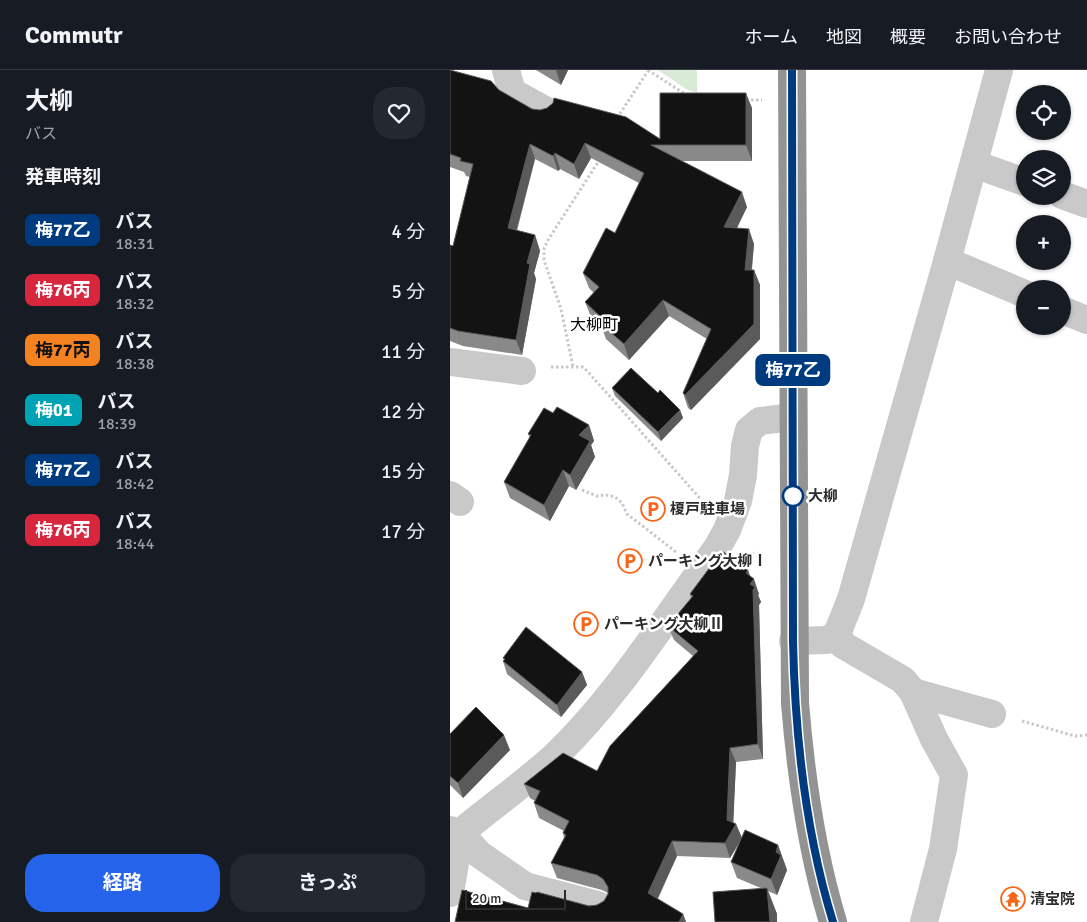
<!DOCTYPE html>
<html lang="ja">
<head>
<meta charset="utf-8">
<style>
  :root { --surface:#171b24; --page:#242831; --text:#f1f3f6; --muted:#9ea1a6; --line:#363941; --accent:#2563eb }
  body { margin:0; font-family:Signika,"Noto Sans JP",sans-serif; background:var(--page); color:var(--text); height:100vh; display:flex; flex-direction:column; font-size:19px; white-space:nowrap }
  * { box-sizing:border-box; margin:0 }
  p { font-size:16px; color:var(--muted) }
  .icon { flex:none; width:28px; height:28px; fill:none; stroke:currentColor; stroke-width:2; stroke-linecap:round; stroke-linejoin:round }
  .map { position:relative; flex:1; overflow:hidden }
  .drawer { display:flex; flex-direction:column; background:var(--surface); width:450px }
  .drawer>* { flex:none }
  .badge { padding:0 10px; border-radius:8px; font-size:18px; line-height:32px }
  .fabs { position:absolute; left:566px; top:15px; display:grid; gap:10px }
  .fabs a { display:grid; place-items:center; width:55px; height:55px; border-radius:50%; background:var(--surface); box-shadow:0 1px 4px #0004; font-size:25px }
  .scale { position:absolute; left:15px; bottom:12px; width:101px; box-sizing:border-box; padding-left:5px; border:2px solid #2c2c2c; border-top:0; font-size:14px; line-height:18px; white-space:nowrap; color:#2c2c2c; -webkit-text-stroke:4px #fff; paint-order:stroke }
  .map>.badge { position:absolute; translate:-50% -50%; box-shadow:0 0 0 2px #fff }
  h2 { padding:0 25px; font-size:19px; line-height:45px }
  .round { display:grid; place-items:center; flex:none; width:52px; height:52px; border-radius:20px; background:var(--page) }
  .overview { display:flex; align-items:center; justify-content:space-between; height:85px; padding:0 25px }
  h1 { font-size:24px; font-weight:700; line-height:38px }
  .primary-button { display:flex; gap:10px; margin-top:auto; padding:10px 25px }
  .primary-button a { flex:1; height:58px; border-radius:20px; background:var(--accent); color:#fff; font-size:20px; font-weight:700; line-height:58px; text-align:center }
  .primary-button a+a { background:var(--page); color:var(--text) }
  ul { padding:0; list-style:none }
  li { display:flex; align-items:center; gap:15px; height:60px; padding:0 25px }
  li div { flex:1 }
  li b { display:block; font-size:19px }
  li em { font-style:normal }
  li .badge { min-width:55px; font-weight:700; text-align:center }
  header { display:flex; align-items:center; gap:30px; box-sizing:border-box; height:70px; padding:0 25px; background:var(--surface); border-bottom:1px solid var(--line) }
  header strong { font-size:24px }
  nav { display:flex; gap:28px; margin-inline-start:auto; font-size:18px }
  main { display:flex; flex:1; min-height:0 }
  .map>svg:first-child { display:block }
</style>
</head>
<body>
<header>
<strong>Commutr</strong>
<nav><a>ホーム</a><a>地図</a><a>概要</a><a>お問い合わせ</a></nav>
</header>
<main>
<section class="drawer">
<div class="overview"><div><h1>大柳</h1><p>バス</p></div><a class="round"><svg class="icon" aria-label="heart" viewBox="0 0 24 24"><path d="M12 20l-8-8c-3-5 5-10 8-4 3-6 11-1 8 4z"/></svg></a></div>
<h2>発車時刻</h2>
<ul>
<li><span class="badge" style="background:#003b80;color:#fff">梅77乙</span><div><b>バス</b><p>18:31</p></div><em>4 分</em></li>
<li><span class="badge" style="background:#d7263d;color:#fff">梅76丙</span><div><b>バス</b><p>18:32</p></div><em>5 分</em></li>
<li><span class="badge" style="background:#f58220;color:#111">梅77丙</span><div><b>バス</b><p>18:38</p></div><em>11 分</em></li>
<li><span class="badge" style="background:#00a3b4;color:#fff">梅01</span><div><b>バス</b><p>18:39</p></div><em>12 分</em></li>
<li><span class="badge" style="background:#003b80;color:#fff">梅77乙</span><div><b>バス</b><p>18:42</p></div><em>15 分</em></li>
<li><span class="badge" style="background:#d7263d;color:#fff">梅76丙</span><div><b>バス</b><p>18:44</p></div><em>17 分</em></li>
</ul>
<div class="primary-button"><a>経路</a><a>きっぷ</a></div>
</section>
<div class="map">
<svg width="637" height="852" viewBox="0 0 637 852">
  <rect width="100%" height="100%" fill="#fff"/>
  <path fill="#d9ebd7" d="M208,0H247V23L236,19Z"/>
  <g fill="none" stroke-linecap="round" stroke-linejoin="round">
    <g stroke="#c9c9c9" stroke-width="3" stroke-dasharray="2.5 2.5" stroke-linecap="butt">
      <path d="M198,0L235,24"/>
      <path d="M296,30H312"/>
      <path d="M167,48L198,1"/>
      <path d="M123,296L111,239L94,190V179L98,170L150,89"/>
      <path d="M101,297H133L139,303L254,433"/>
      <path d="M132,420L147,426L156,425L165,427L172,433L177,444L226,482"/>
      <path d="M297,493L304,481"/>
      <path d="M572,651L625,666L637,665"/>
    </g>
    <g stroke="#c9c9c9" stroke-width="28">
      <path d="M56,0L62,22L95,40"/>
      <path d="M524,94L575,112"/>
      <path d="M612,125L637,134"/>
      <path d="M497,191L575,224"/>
      <path d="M612,240L637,250"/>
      <path d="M0,292L72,301"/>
      <path d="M0,425L10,432"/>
      <path d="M387,564L393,575L453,610L463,622L484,669L504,705L493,779L474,852"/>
      <path d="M343,571L377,570L387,564L401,529L497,191L549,0"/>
      <path d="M463,622L542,644"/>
      <path d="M0,760L10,763L29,784L75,816L148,835"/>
      <path d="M0,823L10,763C40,738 75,713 104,687C168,626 215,548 267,478L277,460L288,431L293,405L295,376L299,360L310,351L343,347"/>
    </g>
    <path stroke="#939393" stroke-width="28" d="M342,0L345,633C351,707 361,780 383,852"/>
  </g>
  <g fill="#898989">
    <path d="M0,0L49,20L82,39L210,69L302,38V91H231L297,137L287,158L304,174L302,200H304L310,215V269L241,340L238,338L233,323L257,269L219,246L179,290L156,269L152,258L141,247L135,232L144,223L139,218L133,203L165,163L189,113L141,88L129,109L110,99L108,101L85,89L67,161L85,165L90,181L84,203L86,209L72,285L13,276L0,271V175L3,176L20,107L16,106L14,102L0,97Z"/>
    <path d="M86,0H118L111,15Z"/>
    <path d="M162,318L208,323L230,340L233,348L211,371L165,326Z"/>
    <path d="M139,355L144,371L141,375L145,387L126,420L119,416L100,451L60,428L54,412L80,368L78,364Z"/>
    <path d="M301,507L309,524L308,525L311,532L309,535L313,689L286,692L283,752L286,754L292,768L328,775L337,800L327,825L318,821L327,844V852H265L313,819L287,808L281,792L291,770L280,788L227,786L208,829L233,844L236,852H5L78,838L147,835L154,831L158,823L152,820L107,808L101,793L114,768L113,763L114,761L89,748L84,733L85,731L80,728L74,714L147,701L243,586L224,570L218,556L241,528L240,524Z"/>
    <path d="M53,588L132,602L137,615L111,647L57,604L53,591L54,590Z"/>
    <path d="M0,664L60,680L13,728L0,715Z"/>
  </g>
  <g fill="#5a5a5a">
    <path d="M106,0H118L111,15Z"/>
    <path d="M296,23L302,38V91L296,75Z"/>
    <path d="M135,73L141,88L129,109L124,94Z"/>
    <path d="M80,74L85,89L63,173L58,158Z"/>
    <path d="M105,83L110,99L108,101L103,86Z"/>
    <path d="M292,122L297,137L280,172L274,157Z"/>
    <path d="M299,159L304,174L300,215L295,200Z"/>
    <path d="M85,165L90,181L84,203L86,209L72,285L66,270L77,193Z"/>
    <path d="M304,200L310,215V269L241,340L235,325Z"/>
    <path d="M213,230L219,246L179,290L174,274Z"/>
    <path d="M230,340L233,348L211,371L208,362Z"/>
    <path d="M139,355L144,371L141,375L145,387L126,420L120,405L129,365Z"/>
    <path d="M113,400L119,416L100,451L94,435Z"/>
    <path d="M298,500L302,511L304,509L309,524L308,525L311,532L309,535L313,689L308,674L296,503Z"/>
    <path d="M132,602L137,615L111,647L107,635Z"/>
    <path d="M54,665L60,680L13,728L8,713Z"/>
    <path d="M280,678L286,692L283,760L286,754L292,768L280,788L275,773L277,750Z"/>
    <path d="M222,771L227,786L203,838L198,823Z"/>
    <path d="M328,775L337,800L327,825L321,809L326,782Z"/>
    <path d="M317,818L327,844V852H320Z"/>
    <path d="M233,844L236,852H229Z"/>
  </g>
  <g fill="#131313" stroke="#5a5a5a">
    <path d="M0,0L41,11L49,20L82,39L90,40L97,38L103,33L104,28L176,47L210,69V23H296V75H201L292,122L274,157L299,159L295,200H304V254L235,325L233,323L261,259L213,230L174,274L150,253L154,250L135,232L149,217L133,203L156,158L165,163L194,103L135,73L124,94L105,83L103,86L80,74L58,158L85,165L77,193L80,194L66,270L8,261L0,258V175L3,176L23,94L10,91L11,88L0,84Z"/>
    <path d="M181,298L208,323L210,320L230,340L208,362L162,318Z"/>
    <path d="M107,337L139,355L129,365L140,371L120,405L113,400L94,435L54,412L81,365L78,364L94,338L103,343Z"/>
    <path d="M272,481L298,500L296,503L304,509L300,514L305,517L303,520L308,674L280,678L277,750L286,754L275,773L222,771L198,823L233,844L229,852H5L12,820L78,838L82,822L86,823L87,822L139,836L147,835L154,831L158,824V817L153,809L147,805L101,793L116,765L113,763L119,751L84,733L90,721L74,714L113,683L147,701L160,676L248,581L218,556L243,526L240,524Z"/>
    <path d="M76,557L132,602L107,635L53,591L55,589L53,588Z"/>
    <path d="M26,637L54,665L8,713L0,706V664Z"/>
    <path d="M295,760L328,775L326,782L331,785L321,809L281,792Z"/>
    <path d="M317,818L320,852H265L263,822Z"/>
  </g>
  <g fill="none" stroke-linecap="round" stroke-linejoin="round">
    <g stroke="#fff" stroke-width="11">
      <path id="line" d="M342,0L343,571C345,667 355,761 383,852"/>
    </g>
    <use href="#line" stroke="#003b80" stroke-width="8"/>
  </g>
  <defs>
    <g id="parking-ring" transform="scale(1.25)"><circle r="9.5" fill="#fff" stroke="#f6661a" stroke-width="1.5"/><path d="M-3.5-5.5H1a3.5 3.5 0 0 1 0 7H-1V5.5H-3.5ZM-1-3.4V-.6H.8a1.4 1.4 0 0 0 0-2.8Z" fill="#f6661a"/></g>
    <g id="temple-ring" transform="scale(1.25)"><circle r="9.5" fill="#fff" stroke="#f6661a" stroke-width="1.5"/><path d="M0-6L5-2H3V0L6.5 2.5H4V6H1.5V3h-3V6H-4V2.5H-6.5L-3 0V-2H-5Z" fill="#f6661a"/></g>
  </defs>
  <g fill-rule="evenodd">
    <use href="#parking-ring" x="203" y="439"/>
    <use href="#parking-ring" x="180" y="491"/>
    <use href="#parking-ring" x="136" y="554"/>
    <use href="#temple-ring" x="563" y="829"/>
  </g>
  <circle fill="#fff" stroke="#003b80" stroke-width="2.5" cx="343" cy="426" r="10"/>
  <g text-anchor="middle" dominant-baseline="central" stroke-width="5" stroke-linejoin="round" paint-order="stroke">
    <g font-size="15" font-weight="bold" fill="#2c2c2c" stroke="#fff" text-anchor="start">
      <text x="358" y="426">大柳</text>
    </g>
    <g font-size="15" font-weight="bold" fill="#2c2c2c" stroke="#fff" text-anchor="start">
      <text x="220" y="439">榎戸駐車場</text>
      <text x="198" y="491">パーキング大柳Ⅰ</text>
      <text x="154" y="554">パーキング大柳Ⅱ</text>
      <text x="580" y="829">清宝院</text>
    </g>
    <g font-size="16" fill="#000" stroke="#fff">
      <text x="144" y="255">大柳町</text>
    </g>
  </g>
</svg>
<div class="fabs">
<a><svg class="icon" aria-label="locate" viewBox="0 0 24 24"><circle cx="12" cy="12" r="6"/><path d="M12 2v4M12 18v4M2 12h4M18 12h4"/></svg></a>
<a><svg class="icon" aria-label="layers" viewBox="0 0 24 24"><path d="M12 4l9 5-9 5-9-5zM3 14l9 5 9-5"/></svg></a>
<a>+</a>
<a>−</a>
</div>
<div class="scale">20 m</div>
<b class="badge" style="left:343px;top:300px;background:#003b80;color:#fff">梅77乙</b>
</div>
</main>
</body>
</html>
